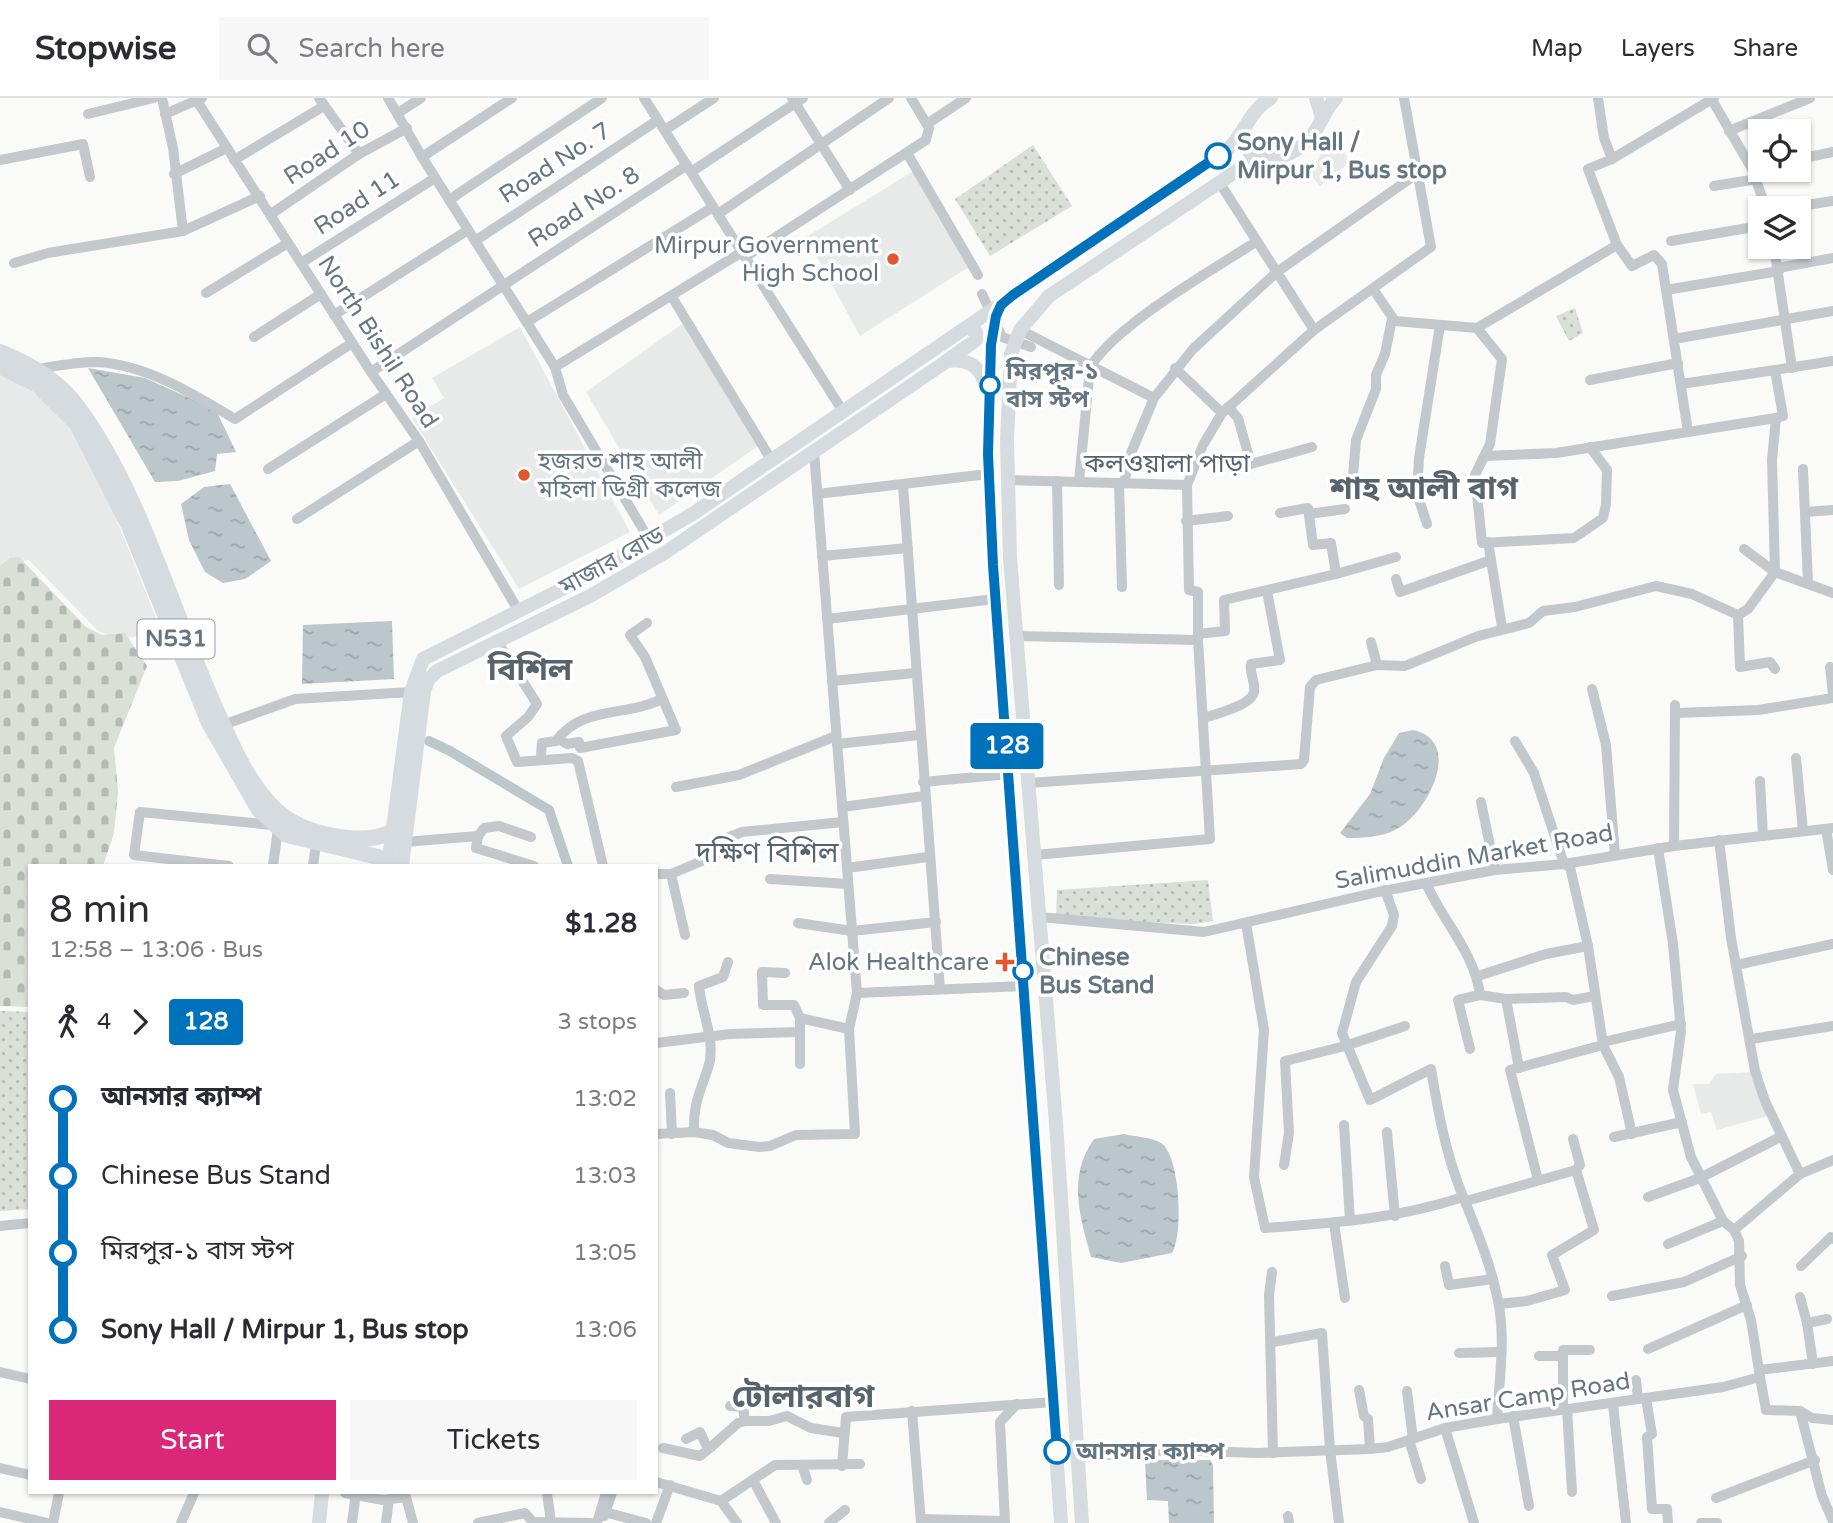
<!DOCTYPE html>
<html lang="en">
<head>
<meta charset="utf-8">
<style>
  :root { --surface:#fff; --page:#f7f7f7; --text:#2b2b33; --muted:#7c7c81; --line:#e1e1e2; --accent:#db2777 }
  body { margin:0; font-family:"Varela Round","Noto Sans Bengali",sans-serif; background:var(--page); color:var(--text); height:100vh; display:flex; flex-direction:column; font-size:26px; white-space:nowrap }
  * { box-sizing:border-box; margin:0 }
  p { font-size:23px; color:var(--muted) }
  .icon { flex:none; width:38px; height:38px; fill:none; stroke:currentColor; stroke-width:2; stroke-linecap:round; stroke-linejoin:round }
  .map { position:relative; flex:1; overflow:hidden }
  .panel { position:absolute; left:28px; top:766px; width:630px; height:630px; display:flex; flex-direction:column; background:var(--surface); border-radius:0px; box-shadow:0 2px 5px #0004 }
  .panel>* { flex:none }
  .badge { padding:0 14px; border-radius:5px; font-size:24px; line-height:46px }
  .buttons { position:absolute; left:1748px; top:21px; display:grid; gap:14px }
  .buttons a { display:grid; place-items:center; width:63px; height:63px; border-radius:0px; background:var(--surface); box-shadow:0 2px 5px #0004; font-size:35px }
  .map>.badge { position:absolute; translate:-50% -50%; box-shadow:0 0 0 4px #fff }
  .legs { display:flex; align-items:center; gap:10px; height:77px; padding:0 21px; font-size:23px }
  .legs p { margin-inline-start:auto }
  .head { display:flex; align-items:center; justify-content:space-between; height:119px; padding:0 21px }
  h1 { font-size:38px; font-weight:600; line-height:52px }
  .button { display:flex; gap:14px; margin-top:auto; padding:14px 21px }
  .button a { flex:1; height:80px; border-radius:0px; background:var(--accent); color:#fff; font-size:28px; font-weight:600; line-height:80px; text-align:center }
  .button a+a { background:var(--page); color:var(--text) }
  ul { padding:0 21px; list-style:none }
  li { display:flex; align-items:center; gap:24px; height:77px; font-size:26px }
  li i { display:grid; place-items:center; width:10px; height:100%; margin:0 9px; background:currentColor }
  li i::after { content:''; width:18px; height:18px; margin:-9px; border:5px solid; border-radius:50%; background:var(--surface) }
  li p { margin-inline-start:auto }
  li:first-child i { background:linear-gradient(#0000 50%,currentColor 0) }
  li:last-child i { background:linear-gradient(currentColor 50%,#0000 0) }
  header { display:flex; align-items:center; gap:42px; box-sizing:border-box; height:98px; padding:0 35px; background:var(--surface); border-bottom:2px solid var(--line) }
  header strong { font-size:33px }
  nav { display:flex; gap:38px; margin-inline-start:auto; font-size:24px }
  .search { width:490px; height:63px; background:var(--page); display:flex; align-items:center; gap:18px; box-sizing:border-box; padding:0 24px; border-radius:0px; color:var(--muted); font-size:26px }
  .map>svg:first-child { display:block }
</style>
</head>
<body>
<header>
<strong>Stopwise</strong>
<div class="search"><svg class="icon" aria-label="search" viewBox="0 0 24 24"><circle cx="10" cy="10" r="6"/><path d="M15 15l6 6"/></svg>Search here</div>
<nav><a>Map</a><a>Layers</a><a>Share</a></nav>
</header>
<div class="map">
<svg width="1833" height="1425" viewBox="0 0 1833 1425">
  <defs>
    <pattern id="grass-dots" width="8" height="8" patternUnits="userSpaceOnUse" patternTransform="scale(1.75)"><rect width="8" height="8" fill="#dadfd7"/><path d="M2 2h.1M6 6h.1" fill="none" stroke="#b4b9b4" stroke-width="1.8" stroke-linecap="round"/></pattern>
    <pattern id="cemetery-stones" width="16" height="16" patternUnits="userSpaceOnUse" patternTransform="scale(1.75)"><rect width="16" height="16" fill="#dadfd7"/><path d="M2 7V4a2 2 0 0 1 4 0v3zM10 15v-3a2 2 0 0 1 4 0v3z" fill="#b4b9b4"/></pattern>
    <pattern id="water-ripples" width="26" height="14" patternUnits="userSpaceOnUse" patternTransform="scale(1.75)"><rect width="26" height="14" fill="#bbc7cb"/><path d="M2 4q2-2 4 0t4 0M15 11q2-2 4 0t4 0" fill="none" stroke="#9ca6aa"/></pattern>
  </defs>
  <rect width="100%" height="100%" fill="#fafaf8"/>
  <g fill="#e8e9e9">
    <path d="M1336,32L1349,65L1320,88L1309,75Z"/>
    <path d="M917,71L972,167L860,238L806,139Z"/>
    <path d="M685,224L758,348L659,417L586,294Z"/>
    <path d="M520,229L630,434L519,491L412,320L444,300L432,280Z"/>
    <path d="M0,274L50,305L76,334L105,393L159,527L134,539L112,540L97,532L29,462L19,463L0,478Z"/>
    <path d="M1754,974L1768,1018L1717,1032L1711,1014L1701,1016L1693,986H1709L1716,976Z"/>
  </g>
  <g fill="url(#grass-dots)">
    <path d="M1033,47L1072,108L990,158L955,101Z"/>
    <path d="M1575,210L1583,235L1569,243L1556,218Z"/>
    <path d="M1208,782L1213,823L1194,826L1056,821L1057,792Z"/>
    <path d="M0,913L30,914V1111L0,1113Z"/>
  </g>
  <path fill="url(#cemetery-stones)" d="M19,459L86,529L102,537L125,535L147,568L114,650L118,693L114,735L103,768H30V909L0,908V468L10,460Z"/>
  <g fill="url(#water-ripples)">
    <path d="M88,270L145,280L216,312L236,354L217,356L215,373L178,383L155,384Z"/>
    <path d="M230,386L271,463L245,481L223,485L205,474L189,442L181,406L204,389Z"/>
    <path d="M392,523L394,581L302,586L303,527Z"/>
    <path d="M1413,632C1465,643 1427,717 1395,732C1382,739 1362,740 1347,740L1340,735L1370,696L1384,660L1399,635Z"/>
    <path d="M1124,1036C1135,1039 1152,1039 1161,1045C1180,1057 1184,1137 1172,1155L1121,1165L1091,1159C1080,1118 1067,1079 1094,1041Z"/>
    <path d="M1145,1362H1210L1213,1367L1214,1425H1169L1168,1403L1147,1402Z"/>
  </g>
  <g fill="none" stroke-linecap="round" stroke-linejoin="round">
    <g stroke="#bbc7cb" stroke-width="10">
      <path d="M429,643L450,653L549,712L568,768"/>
      <path d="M604,1418L612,1395"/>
    </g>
    <g stroke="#c3c8cc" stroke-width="10">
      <path d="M162,0L173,50L183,133"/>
      <path d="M319,0L359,56"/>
      <path d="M388,0L422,59L555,269L563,297L650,443"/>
      <path d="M644,0L844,315"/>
      <path d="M792,0L850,92"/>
      <path d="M1598,0L1604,40L1612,61"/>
      <path d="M1711,0L1752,71L1766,110"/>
      <path d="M197,3L371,274L419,343L518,512"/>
      <path d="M398,15L421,0"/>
      <path d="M88,16L154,0"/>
      <path d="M165,16L202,0"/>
      <path d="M927,26L966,0"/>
      <path d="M665,32L714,0"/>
      <path d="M1729,33L1810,0"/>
      <path d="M907,55L978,177"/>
      <path d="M422,59L512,0"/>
      <path d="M1799,61L1833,54"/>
      <path d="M0,62L83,46L90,79"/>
      <path d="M234,62L324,8"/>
      <path d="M691,74L803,0"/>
      <path d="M174,76L227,50"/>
      <path d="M1219,84L1314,232"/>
      <path d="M1714,88L1757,81"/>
      <path d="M449,102L602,0"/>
      <path d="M1787,110L1833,103"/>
      <path d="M271,116L359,56L407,30"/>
      <path d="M718,116L889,0"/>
      <path d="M475,143L658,22"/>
      <path d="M1671,143L1760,128"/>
      <path d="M1617,147L1632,168L1654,157L1662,166L1688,334"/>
      <path d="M1774,149L1792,270"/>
      <path d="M745,159L926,42L929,30L911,0"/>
      <path d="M14,165L48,155L183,133L260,98"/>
      <path d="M301,165L435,80"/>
      <path d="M1778,170L1833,160"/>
      <path d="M1373,191L1395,223L1477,230L1617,147L1588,71L1612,61L1714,0"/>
      <path d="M1666,192L1779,173"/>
      <path d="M206,195L288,145"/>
      <path d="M982,196L1002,239L1031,249"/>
      <path d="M672,199L772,363"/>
      <path d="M334,217L468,132"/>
      <path d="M527,224L713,109"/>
      <path d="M1477,230L1502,261L1490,346L1475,377L1482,445L1574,440L1603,420L1606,406L1607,372L1590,349"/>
      <path d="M1020,232L1154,300"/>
      <path d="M254,239L321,196"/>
      <path d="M1674,241L1833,213"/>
      <path d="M555,269L742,154"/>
      <path d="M1175,270L1222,315"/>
      <path d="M37,271C56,268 76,264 96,264C145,266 194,296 235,321L352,245"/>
      <path d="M371,274L687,67"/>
      <path d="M1590,282L1678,265"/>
      <path d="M1681,286L1775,272"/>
      <path d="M1228,309L1238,320L1251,366L1312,349"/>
      <path d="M1486,358L1556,355L1776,320L1783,318L1775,272L1833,263"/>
      <path d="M268,371L386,296"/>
      <path d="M1803,371L1808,485"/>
      <path d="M1008,382L1187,387"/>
      <path d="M1057,383L1059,487"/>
      <path d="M1079,384L1090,269C1119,224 1210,174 1257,143"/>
      <path d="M1119,385L1122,489"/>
      <path d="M1124,385L1131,355L1154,300L1193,251L1277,174L1418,75"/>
      <path d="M903,387L940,891"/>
      <path d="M1352,390L1356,342L1376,291V277L1385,256L1392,221"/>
      <path d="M817,396L988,376"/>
      <path d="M1805,414L1833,412"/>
      <path d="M1309,416L1345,411"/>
      <path d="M297,421L419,343"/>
      <path d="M1186,423L1228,418"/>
      <path d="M1427,426L1417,395L1419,360L1440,227"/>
      <path d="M1488,444L1502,529"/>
      <path d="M1744,451L1775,474"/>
      <path d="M822,458L908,450"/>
      <path d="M1775,474L1772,362L1776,320"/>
      <path d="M1336,476L1396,459"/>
      <path d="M1396,481L1400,494L1491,462"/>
      <path d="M1738,517L1740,569L1770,564L1775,571"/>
      <path d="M827,521L995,501"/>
      <path d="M1198,536L1225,533L1224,502L1336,476L1331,445L1313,447L1308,410L1280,415"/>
      <path d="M1016,538L1198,542"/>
      <path d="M497,543L537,606L528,619L506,638L517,664L572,660L578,663L603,768"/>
      <path d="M1371,544L1377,567"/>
      <path d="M1830,569L1833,596"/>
      <path d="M832,583L915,575"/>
      <path d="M1592,591L1606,647L1615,757"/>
      <path d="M1676,615L1758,612L1833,600"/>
      <path d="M1204,620C1215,616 1251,608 1254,594C1256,585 1249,575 1251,566L1280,562L1267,493"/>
      <path d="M223,627L295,601L411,594"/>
      <path d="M558,641L567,646L579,644L580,650L676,632L645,559L630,537L647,525"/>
      <path d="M1515,643L1534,675L1564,766L1570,769L1588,848L1603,947L1619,979L1632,1036"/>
      <path d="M837,646L919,637"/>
      <path d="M541,657L542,645L556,643C582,607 626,619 662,601"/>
      <path d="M1796,660L1803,733"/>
      <path d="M1760,683L1763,738"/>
      <path d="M923,684L1009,676"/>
      <path d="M1029,685L1301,666L1304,662L1310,589L1316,582L1377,567L1405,568L1478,538L1529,525L1543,513L1575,509L1656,488L1692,496L1738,517L1748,511L1775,474L1833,495"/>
      <path d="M676,689L739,677L836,638"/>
      <path d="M1481,704L1495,772"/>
      <path d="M842,709L924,698"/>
      <path d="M1826,731L1833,772"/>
      <path d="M478,738L476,750L534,768"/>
      <path d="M1719,742L1731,840L1755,973L1765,1003L1800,1076"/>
      <path d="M405,744L478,738L484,730L499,728L531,739"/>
      <path d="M1674,748L1675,607"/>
      <path d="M1658,750L1673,846L1681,933L1673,992L1691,1059L1723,1123L1734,1132L1739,1143L1740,1187L1751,1222L1760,1279"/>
      <path d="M1035,757L1210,741L1198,542V494L1189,492L1187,387L1203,347L1222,315L1314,232L1431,149L1404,0"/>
      <path d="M229,768L134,757L140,714L273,727"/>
      <path d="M273,768L278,731"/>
      <path d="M313,768L316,746"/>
      <path d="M847,770L928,759"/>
      <path d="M656,776H671L716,757L714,745L742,734L843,724"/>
      <path d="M671,776L685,837"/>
      <path d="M770,781L848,786"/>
      <path d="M1426,785C1443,824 1474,853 1480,897"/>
      <path d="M1385,792L1394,817L1392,828L1356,884L1342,935L1370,1002L1431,971C1438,1013 1446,1057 1462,1096C1476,1131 1491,1166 1498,1203C1506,1240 1499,1283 1497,1321"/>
      <path d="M1040,819L1204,834L1378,794L1495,772L1564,766L1674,748L1833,730"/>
      <path d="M798,825L852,833L936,824"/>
      <path d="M1246,825L1264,932L1254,1079L1265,1130C1334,1125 1396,1121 1463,1099"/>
      <path d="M1736,867L1833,846"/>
      <path d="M785,875L762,874L763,907H794L800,920"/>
      <path d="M1478,878L1546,856L1588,848"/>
      <path d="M656,892L664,897L684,895"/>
      <path d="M857,895L1024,888"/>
      <path d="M1506,901L1519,970"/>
      <path d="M800,934V966"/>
      <path d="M1751,941L1833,928"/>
      <path d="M1603,944L1681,926"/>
      <path d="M656,945L730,936L800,934V920L849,931"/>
      <path d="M1470,951L1458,902L1480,897L1506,901L1566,899L1573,902L1595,898"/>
      <path d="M670,995L672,1036"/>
      <path d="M1344,1027L1350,1122"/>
      <path d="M694,1034C693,1006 700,994 708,970C717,944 701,914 699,888L723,879L728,864"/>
      <path d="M1387,1034L1395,1118"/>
      <path d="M656,1036L694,1034L713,1037L728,1045L760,1049L770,1048L796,1037L855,1036L849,931L857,895L814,354"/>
      <path d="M1614,1039L1682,1024"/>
      <path d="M1573,1041L1580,1067L1576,1072"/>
      <path d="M1284,1067L1289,1035L1285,963L1345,948L1405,928"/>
      <path d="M1538,1082L1510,972L1603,947"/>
      <path d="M1648,1099L1700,1080L1782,1038"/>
      <path d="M1466,1103L1576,1072L1594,1132L1552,1157L1565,1192L1527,1203L1499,1206"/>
      <path d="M1334,1125L1345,1200"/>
      <path d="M0,1128L30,1125"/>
      <path d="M1734,1132L1800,1076L1833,1062"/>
      <path d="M1668,1146L1723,1123"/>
      <path d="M1445,1168L1449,1187L1493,1181"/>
      <path d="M1801,1168L1831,1139L1833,1141"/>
      <path d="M1272,1174L1269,1197L1273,1355"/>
      <path d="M1612,1198L1684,1184L1742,1158"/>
      <path d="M1800,1199L1807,1225"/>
      <path d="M1273,1244L1322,1235L1330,1352L1339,1425"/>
      <path d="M1648,1251L1747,1207"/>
      <path d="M1459,1255L1501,1254"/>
      <path d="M1539,1258H1563V1252H1590"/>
      <path d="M1563,1258V1312"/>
      <path d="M1813,1266L1807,1225L1827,1221"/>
      <path d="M1759,1272L1833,1263"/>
      <path d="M0,1274L30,1281"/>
      <path d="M1636,1282L1638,1301"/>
      <path d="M1359,1292L1364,1318L1368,1321L1370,1351"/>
      <path d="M1407,1293L1413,1341"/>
      <path d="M1646,1301L1652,1336L1647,1339L1652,1411H1667L1668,1425"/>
      <path d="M1613,1306L1626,1425"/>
      <path d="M730,1308L743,1309L745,1323H769L787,1318L811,1330L843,1335"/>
      <path d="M1567,1311L1572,1394"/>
      <path d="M912,1313L921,1425"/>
      <path d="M1800,1313L1812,1320L1833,1322"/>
      <path d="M1513,1318L1529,1408"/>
      <path d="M1445,1330L1474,1425"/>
      <path d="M686,1341L700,1334L707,1349H711L738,1325L745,1323"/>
      <path d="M1409,1342L1421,1381"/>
      <path d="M663,1350L700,1358L711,1349"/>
      <path d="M1079,1359L1168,1352L1259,1355L1370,1351L1388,1349L1445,1330L1497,1321L1723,1289L1760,1279L1766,1312L1800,1313L1822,1398L1833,1423"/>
      <path d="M802,1367L807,1382"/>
      <path d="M842,1368L846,1319L1054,1304"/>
      <path d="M0,1370L30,1377"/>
      <path d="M753,1382L776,1425"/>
      <path d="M656,1384L721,1403L737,1425"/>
      <path d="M345,1395L383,1402L406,1399L413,1425"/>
      <path d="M547,1395L551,1424"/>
      <path d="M1716,1400L1815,1362"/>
      <path d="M721,1403L775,1367L860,1366"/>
      <path d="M601,1413L646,1425"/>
      <path d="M0,1414L48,1425"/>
      <path d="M1288,1418L1289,1425"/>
      <path d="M921,1421L1004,1423"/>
      <path d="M53,1425L59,1395"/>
      <path d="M181,1425L194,1395"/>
      <path d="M352,1425L356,1395"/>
      <path d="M386,1425L389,1401"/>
      <path d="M478,1425L525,1415L533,1424L591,1425"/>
      <path d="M597,1425L606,1395"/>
      <path d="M656,1425L670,1387"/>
      <path d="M829,1425L845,1412"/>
      <path d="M1005,1425L1000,1324L1017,1306"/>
      <path d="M1701,1425H1717"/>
    </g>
    <g stroke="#d6dbdf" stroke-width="14">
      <path d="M1316,0L1322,20"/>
      <path d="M1244,30L1245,45L1250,55L1271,60"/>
      <path d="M1000,208L993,230L991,247L988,376L1061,1425"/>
      <path d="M948,262L976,242V234L969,230"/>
      <path d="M388,768L411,594L423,561L580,482L694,415L1228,51C1245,35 1250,12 1271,0"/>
      <path d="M402,768L424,593L428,582L437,573L590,498L666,454L947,263C970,260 981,269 987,291"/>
      <path d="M319,1425L322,1395"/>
      <path d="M1082,1425L1056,1025L1010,460L1007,342L1011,256L1020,232L1049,198L1241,70C1267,60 1293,62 1312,38C1321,26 1325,11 1336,0"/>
    </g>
    <g stroke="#d6dbdf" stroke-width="16">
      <path d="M0,254C30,266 58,282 77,308C135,385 170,503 208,593C226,633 244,682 276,712C302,736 360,749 392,734"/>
      <path d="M0,268L39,288L77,326L129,428L209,625L259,712L287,737L378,759L389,767"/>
    </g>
  </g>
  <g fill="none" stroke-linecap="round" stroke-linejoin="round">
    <g stroke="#fff" stroke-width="16">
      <path id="line-1" d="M1057,1353L993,467L988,356L991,247L996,218L1001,207L1013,197L1218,58"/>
    </g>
    <use href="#line-1" stroke="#0072bc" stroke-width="10"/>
  </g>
  <g fill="#fff" stroke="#0072bc" stroke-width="3.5">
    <circle cx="1218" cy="58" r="12"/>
    <circle cx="990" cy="287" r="9"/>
    <circle cx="1023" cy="873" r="9"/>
    <circle cx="1057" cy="1353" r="12"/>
  </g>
  <g fill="#e4572e" stroke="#fff" stroke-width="2.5">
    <circle cx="893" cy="161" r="7"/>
    <circle cx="524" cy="377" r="7"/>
    <path d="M1001.5 853.5h7v7h7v7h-7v7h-7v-7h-7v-7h7z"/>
  </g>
  <g text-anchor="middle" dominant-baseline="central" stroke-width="7" stroke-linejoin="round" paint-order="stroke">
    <rect fill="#fff" stroke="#939fa8" stroke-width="2" x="137.5" y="521.5" width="77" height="39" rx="5"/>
    <g font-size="23" font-weight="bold" fill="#657683">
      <text x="176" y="541">N531</text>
    </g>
    <g font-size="24" font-weight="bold" fill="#657683" stroke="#fff" text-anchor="start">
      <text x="1237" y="44">Sony Hall /<tspan x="1237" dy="28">Mirpur 1, Bus stop</tspan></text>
      <text x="1006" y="273">মিরপুর-১<tspan x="1006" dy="28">বাস স্টপ</tspan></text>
      <text x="1039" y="859">Chinese<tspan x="1039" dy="28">Bus Stand</tspan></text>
      <text x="1076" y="1353">আনসার ক্যাম্প</text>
    </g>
    <g font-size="24" fill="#657683" stroke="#fff">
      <text transform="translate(327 55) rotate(-33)">Road 10</text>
      <text transform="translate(555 65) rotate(-33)">Road No. 7</text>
      <text transform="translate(357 105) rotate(-33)">Road 11</text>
      <text transform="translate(584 109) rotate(-33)">Road No. 8</text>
      <text transform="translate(378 244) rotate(57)">North Bishil Road</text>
      <text transform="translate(612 463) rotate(-29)">মাজার রোড</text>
      <text transform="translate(1474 759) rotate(-10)">Salimuddin Market Road</text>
      <text transform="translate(1528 1299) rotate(-9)">Ansar Camp Road</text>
    </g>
    <g font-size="24" fill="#657683" stroke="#fff" text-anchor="end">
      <text x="879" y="147">Mirpur Government<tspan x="879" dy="28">High School</tspan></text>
      <text x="538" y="363" text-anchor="start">হজরত শাহ আলী<tspan x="538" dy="28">মহিলা ডিগ্রী কলেজ</tspan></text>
      <text x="989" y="864">Alok Healthcare</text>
    </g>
    <g font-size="26" fill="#57646e" stroke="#fff">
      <text x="1167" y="365">কলওয়ালা পাড়া</text>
    </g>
    <g font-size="28" fill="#57646e" stroke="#fff">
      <text x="767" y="755">দক্ষিণ বিশিল</text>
    </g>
    <g font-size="32" font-weight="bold" fill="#57646e" stroke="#fff">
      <text x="1424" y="391">শাহ আলী বাগ</text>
      <text x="530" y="572">বিশিল</text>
      <text x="803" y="1299">টোলারবাগ</text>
    </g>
  </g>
</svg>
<div class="buttons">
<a><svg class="icon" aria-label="locate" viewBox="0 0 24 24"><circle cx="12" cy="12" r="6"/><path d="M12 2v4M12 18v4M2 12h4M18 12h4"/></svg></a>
<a><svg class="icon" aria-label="layers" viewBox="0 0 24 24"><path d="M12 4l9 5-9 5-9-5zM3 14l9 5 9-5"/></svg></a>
</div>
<b class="badge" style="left:1007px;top:648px;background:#0072bc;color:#fff">128</b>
<section class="panel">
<div class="head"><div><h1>8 min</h1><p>12:58 – 13:06 · Bus</p></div><b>$1.28</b></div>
<div class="legs"><svg class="icon" aria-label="walk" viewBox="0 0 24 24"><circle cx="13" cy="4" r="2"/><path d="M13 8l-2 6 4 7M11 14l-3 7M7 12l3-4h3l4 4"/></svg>4<svg class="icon" aria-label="forward" viewBox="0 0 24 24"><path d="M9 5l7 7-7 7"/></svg><b class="badge" style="background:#0072bc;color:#fff">128</b><p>3 stops</p></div>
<ul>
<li><i style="color:#0072bc"></i><b>আনসার ক্যাম্প</b><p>13:02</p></li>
<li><i style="color:#0072bc"></i><span>Chinese Bus Stand</span><p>13:03</p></li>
<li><i style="color:#0072bc"></i><span>মিরপুর-১ বাস স্টপ</span><p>13:05</p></li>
<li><i style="color:#0072bc"></i><b>Sony Hall / Mirpur 1, Bus stop</b><p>13:06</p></li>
</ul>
<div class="button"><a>Start</a><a>Tickets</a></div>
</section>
</div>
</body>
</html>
